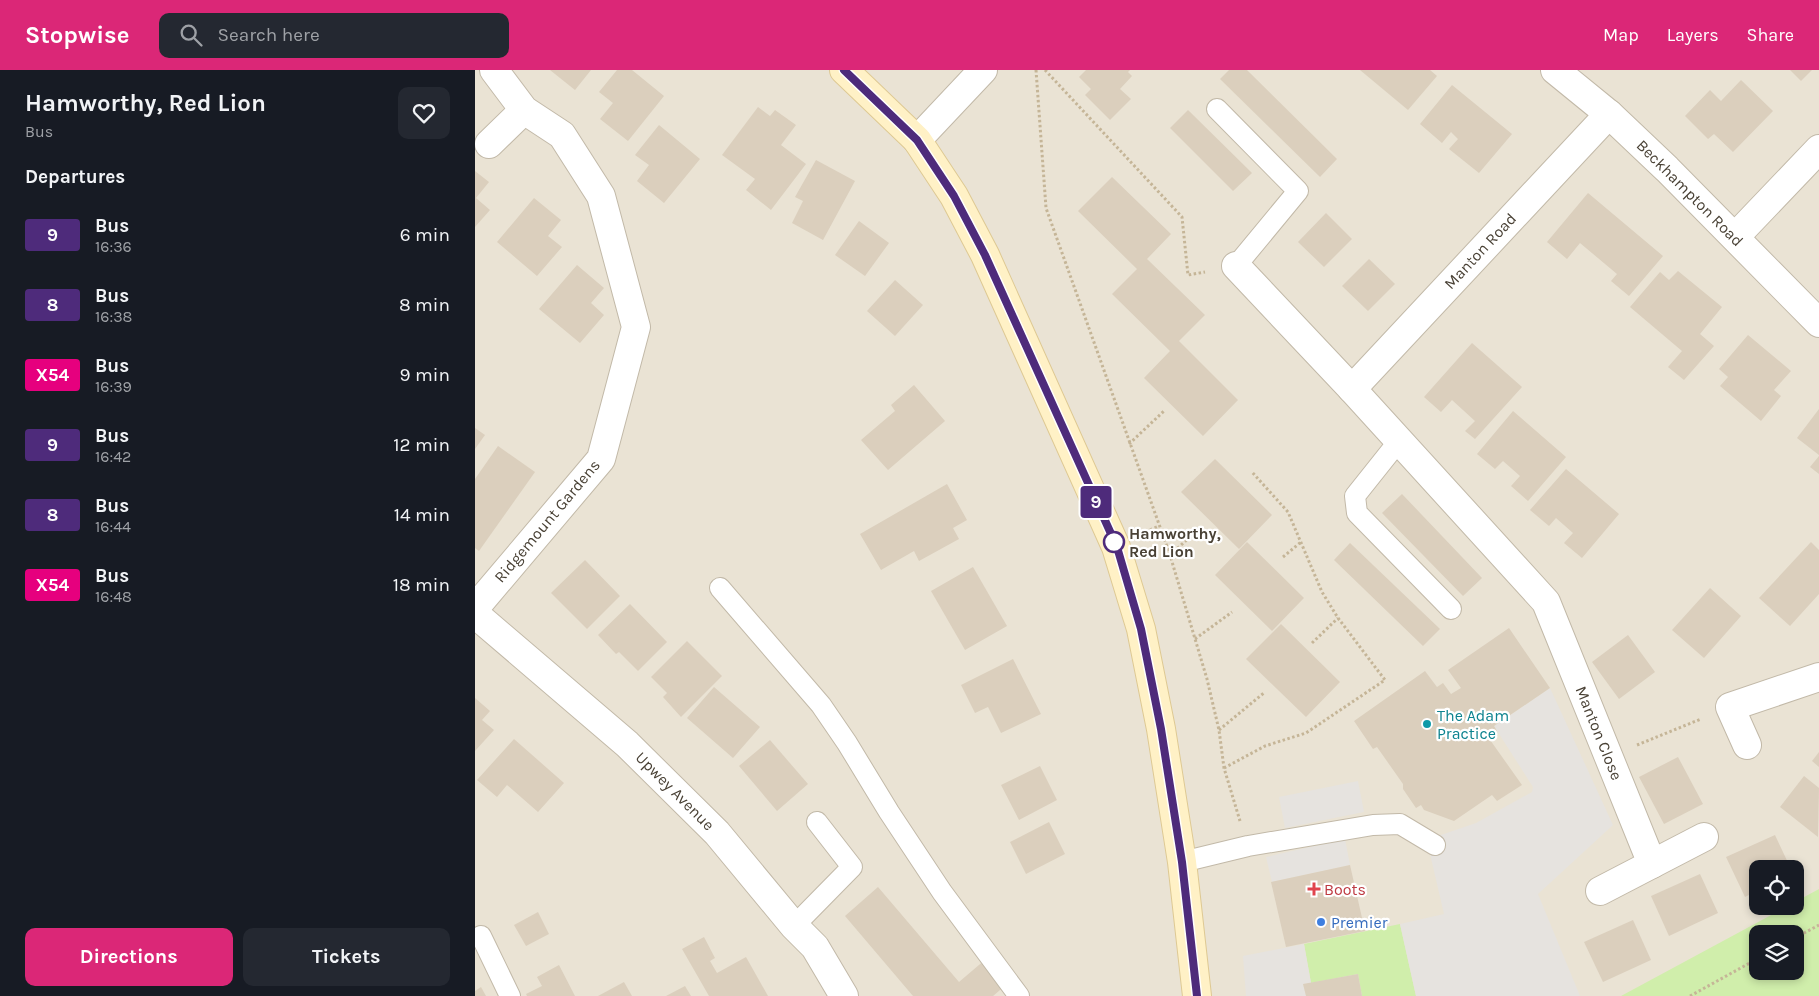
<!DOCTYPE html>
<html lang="en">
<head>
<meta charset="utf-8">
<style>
  :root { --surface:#171b24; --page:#242831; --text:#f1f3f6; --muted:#9ea1a6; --accent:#db2777 }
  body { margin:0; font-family:Karla,sans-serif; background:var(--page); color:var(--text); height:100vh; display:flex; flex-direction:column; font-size:19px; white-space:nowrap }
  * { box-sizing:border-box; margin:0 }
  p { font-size:16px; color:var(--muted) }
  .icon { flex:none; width:28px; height:28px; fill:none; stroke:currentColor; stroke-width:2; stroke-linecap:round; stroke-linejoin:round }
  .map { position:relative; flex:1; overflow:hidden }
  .sheet { display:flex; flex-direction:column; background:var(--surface); width:475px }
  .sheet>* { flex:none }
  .badge { padding:0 10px; border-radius:4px; font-size:18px; line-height:32px }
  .controls { position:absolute; left:1274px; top:790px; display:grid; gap:10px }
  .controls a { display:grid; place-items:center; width:55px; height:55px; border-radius:10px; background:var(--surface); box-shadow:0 2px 8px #0003; font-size:25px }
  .map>.badge { position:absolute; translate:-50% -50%; box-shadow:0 0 0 2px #fff }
  h2 { padding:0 25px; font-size:19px; line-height:45px }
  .round { display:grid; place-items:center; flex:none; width:52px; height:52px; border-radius:10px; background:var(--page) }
  .headline { display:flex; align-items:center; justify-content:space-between; height:85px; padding:0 25px }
  h1 { font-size:24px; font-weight:700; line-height:38px }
  .button { display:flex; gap:10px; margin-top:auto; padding:10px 25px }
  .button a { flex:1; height:58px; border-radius:10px; background:var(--accent); color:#fff; font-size:20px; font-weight:700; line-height:58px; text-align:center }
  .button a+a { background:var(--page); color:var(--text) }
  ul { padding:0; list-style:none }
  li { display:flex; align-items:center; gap:15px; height:70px; padding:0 25px }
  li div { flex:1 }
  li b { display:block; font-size:19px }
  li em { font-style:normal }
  li .badge { min-width:55px; font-weight:700; text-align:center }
  header { display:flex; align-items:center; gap:30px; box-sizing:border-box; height:70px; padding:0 25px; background:var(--accent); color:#fff }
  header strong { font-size:24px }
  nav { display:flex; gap:28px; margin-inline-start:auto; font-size:18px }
  .search { width:350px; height:45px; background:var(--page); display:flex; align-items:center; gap:12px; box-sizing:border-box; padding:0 18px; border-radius:10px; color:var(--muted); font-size:19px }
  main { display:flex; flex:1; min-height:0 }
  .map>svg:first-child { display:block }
</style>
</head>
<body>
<header>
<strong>Stopwise</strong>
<div class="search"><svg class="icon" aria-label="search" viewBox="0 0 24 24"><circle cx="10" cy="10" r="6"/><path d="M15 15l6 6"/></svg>Search here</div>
<nav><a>Map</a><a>Layers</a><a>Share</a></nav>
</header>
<main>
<section class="sheet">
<div class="headline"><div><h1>Hamworthy, Red Lion</h1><p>Bus</p></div><a class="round"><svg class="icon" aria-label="heart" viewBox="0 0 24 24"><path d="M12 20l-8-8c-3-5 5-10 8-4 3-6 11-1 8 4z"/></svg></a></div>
<h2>Departures</h2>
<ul>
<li><span class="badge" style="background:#4e2b7b;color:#fff">9</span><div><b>Bus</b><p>16:36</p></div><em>6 min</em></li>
<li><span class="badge" style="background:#4e2b7b;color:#fff">8</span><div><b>Bus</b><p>16:38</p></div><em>8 min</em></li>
<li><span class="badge" style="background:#e6007e;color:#fff">X54</span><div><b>Bus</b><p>16:39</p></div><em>9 min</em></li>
<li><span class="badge" style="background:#4e2b7b;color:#fff">9</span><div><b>Bus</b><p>16:42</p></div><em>12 min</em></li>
<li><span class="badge" style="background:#4e2b7b;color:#fff">8</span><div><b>Bus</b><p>16:44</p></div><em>14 min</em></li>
<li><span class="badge" style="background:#e6007e;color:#fff">X54</span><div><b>Bus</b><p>16:48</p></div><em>18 min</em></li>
</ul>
<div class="button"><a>Directions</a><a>Tickets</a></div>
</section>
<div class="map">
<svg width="1344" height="926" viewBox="0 0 1344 926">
  <rect width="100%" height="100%" fill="#f5f1e6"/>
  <path fill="#eae3d4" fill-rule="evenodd" d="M0,0H1344V926H0ZM1282,799H1320V836H1282ZM1282,864H1320V901H1282Z"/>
  <g fill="#d0eeab" fill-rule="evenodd">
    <path d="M1344,819V926H1146L1313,836H1320V832ZM1282,864H1320V901H1282Z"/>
    <path d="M925,854L941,926H887L883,904L836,913L829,874Z"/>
  </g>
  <g fill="#e6e3df">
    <path d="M1075,618L1138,755L1063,824L1105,926H941L925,854L969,844L955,784L963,766L1001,753L1057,722L1058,717L1019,656Z"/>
    <path d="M883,711L889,742L810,758L804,727Z"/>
    <path d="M870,769L875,795L797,812L791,787Z"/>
    <path d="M829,874L836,913L828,914L831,926H771L768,886Z"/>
  </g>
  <g fill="#dbcfbd">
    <path d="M75,0H116L100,20Z"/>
    <path d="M142,0H157L189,26L153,71L125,49L138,33L124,22Z"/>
    <path d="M611,0H655L653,2L657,6L645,19L656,29L635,50L610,25L616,19L604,7Z"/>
    <path d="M754,0H772L862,89L845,107L745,9Z"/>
    <path d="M885,0H955L962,6L933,40Z"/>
    <path d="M1315,0H1337L1326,11Z"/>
    <path d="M1266,10L1298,41L1258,82L1239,64L1233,69L1210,46L1235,20L1246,31Z"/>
    <path d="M977,15L1037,64L1004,103L974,79L983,69L976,62L967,73L945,54Z"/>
    <path d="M283,37L295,46L300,40L321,55L306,75L331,94L296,140L271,120L280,109L247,85Z"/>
    <path d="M713,40L777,103L758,121L695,58Z"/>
    <path d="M184,55L225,89L189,133L162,111L174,95L160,85Z"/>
    <path d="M341,90L380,111L348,170L317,153L328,131L320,127Z"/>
    <path d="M0,101L14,112L1,128L15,140L0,157Z"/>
    <path d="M637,107L696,164L672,189L730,245L704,271L763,330L728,366L669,308L695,281L637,224L662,199L603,141Z"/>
    <path d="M1113,123L1188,186L1154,226L1136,211L1142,204L1105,173L1092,189L1072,172Z"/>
    <path d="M59,128L86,150L73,166L87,177L62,206L22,172Z"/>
    <path d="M851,143L877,169L849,197L823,172Z"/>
    <path d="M384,151L414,173L390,206L360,185Z"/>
    <path d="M894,189L920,214L893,241L867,216Z"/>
    <path d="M102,195L129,218L116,233L129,245L105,273L64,239Z"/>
    <path d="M1203,201L1247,237L1225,264L1239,276L1209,310L1193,297L1207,281L1155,237L1185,202L1194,210Z"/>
    <path d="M420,210L448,235L420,266L392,241Z"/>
    <path d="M1273,265L1316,301L1299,320L1306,326L1286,351L1245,316L1253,307L1244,299Z"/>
    <path d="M997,273L1047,317L1000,369L990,361L1000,351L977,330L966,342L949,327Z"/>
    <path d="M439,315L470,351L413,400L386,370L420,341L416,335Z"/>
    <path d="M1344,339V385L1322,368Z"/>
    <path d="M1038,341L1091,387L1053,431L1036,416L1045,406L1028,391L1020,399L1002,384Z"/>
    <path d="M0,358L10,365L0,379Z"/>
    <path d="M23,376L60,402L4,481L0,478V409Z"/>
    <path d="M1344,386V404L1335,397Z"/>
    <path d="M740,389L797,445L764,479L706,422Z"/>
    <path d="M1091,399L1144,444L1107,488L1089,473L1098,463L1081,448L1074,456L1055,440Z"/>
    <path d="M472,414L492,450L478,458L484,469L444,491L439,481L406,500L385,464Z"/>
    <path d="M927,424L1007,508L988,526L907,443Z"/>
    <path d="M772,472L829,528L797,561L740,505Z"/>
    <path d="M1336,472L1344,480V524L1315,556L1284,528Z"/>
    <path d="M875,473L965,559L948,576L859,490Z"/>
    <path d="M110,490L145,526L112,559L76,523Z"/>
    <path d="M498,497L532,556L490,580L456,521Z"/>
    <path d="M1235,518L1266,546L1229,588L1197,560Z"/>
    <path d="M155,534L192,572L163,601L144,582L141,584L123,565Z"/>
    <path d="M806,554L865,612L831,647L771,589Z"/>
    <path d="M1034,558L1075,618L1019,656L1022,661L1013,667L1047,715L1022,731L1017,725L979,751L949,740L946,735L941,738L928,719V714L902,677L898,679L879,651L950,601L962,617L968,613L976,624L986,618L973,600Z"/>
    <path d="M1153,565L1180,602L1144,629L1117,592Z"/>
    <path d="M212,571L247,606L206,647L188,627L192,623L176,607Z"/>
    <path d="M538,589L566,644L526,663L513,637L500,643L486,615Z"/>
    <path d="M239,617L285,657L258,688L212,648Z"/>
    <path d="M0,628L15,641L7,650L19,660L0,681Z"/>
    <path d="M39,669L89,713L63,742L32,715L22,727L2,710Z"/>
    <path d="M295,670L333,714L302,741L264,696Z"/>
    <path d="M1344,682V697L1337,691Z"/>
    <path d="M1203,687L1228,734L1189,754L1164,707Z"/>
    <path d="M565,696L582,730L544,750L526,715Z"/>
    <path d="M1329,706L1344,718L1343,767L1305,737Z"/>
    <path d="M574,752L590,784L551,804L535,772Z"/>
    <path d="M1300,765L1316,799H1282V821L1270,827L1251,787Z"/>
    <path d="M875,795L890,861L811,877L796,812Z"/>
    <path d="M1225,804L1243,843L1194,866L1176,826Z"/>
    <path d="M403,817L484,912L511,889L532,914L518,926H438L370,846Z"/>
    <path d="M63,842L74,864L51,876L39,855Z"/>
    <path d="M1158,850L1176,890L1128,912L1109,872Z"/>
    <path d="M229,867L240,888L235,891L242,903L271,887L293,926H234L207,879Z"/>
    <path d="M84,895L100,926H52L51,924L67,916L62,907Z"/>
    <path d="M883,904L887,926H831L828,914Z"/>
    <path d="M149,912L157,926H123Z"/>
    <path d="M210,916L216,926H191Z"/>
    <path d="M6,917L11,926H0V921Z"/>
  </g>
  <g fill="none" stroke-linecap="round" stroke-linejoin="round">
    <g stroke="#c2b9a8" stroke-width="22">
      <g id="service">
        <path d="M742,39L823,121L761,196"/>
        <path d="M923,372L880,426L882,443L976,539"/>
        <path d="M245,518L346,635L372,673L414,742L467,822L544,926"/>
        <path d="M707,792L773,776L898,755L925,754L960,775"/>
        <path d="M319,856L377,797L342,752"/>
        <path d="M6,866L35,926"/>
      </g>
    </g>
    <g stroke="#c2b9a8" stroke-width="30">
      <g id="minor">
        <path d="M1080,0L1134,44L1192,99L1344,253"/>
        <path d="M442,70L508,0"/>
        <path d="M14,74L49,40"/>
        <path d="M1260,167L1344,79"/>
        <path d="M761,196L877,319L1071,532L1177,794"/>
        <path d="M877,319L1134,44"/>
        <path d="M0,538L126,389L161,257L126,126L87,65L49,40L19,0"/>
        <path d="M0,544L152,674L242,763L319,856L340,877L369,926"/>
        <path d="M1272,675L1255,637L1344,607"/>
        <path d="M1125,821L1229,767"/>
      </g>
    </g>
    <g stroke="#dec993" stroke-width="30">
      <path id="secondary" d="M369,0L442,70L479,126L510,185L641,477L666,559L686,659L707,792L722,926"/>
    </g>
    <g stroke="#c5b597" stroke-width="3" stroke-dasharray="2.5 2.5" stroke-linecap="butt">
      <path d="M561,0L571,138L695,485L732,609L744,660L749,698L765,751"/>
      <path d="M570,0L707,147L713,205L730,202"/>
      <path d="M654,374L689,341"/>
      <path d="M675,460L684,456"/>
      <path d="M695,485L726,457"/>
      <path d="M808,487L826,472"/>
      <path d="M720,569L757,542"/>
      <path d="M837,573L863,548"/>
      <path d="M744,660L790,622"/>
      <path d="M1162,675L1226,649"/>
      <path d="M749,698L790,676L831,663L910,610L863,548L847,522L813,442L777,402"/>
      <path d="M1320,868L1344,855"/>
      <path d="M1215,926L1282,889"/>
    </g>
    <use href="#service" stroke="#fff" stroke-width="20"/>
    <use href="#minor" stroke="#fff" stroke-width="28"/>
    <use href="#secondary" stroke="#fff1c6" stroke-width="28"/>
  </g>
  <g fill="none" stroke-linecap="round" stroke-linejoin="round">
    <g stroke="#fff" stroke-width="11">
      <path id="line" d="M369,0L442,70L479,126L510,185L642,477L666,559L686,659L707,792L722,926"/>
    </g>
    <use href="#line" stroke="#4e2b7b" stroke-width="8"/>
  </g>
  <circle fill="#fff" stroke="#4e2b7b" stroke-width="2.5" cx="639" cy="472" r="10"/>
  <circle fill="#0f9aa8" stroke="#fff" stroke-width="2" cx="952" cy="654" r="5"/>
  <path fill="#e0444e" stroke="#fff" stroke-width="2" d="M836.5 811.5h5v5h5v5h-5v5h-5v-5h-5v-5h5z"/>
  <circle fill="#3f7fe0" stroke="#fff" stroke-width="2" cx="846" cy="852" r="5"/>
  <g text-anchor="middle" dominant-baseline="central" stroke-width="4.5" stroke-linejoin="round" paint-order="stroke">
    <g font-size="16" fill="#494135" stroke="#fff">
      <text transform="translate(1215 123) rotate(45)">Beckhampton Road</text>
      <text transform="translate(1005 181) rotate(-47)">Manton Road</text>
      <text transform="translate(72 451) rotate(-50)">Ridgemount Gardens</text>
      <text transform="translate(1124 663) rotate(68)">Manton Close</text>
      <text transform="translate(200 721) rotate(45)">Upwey Avenue</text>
    </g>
    <g font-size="16" font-weight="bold" fill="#494135" stroke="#fff" text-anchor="start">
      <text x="654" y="463">Hamworthy,<tspan x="654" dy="18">Red Lion</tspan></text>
    </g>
    <g font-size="16" fill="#0d838f" stroke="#fff" text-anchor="start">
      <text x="962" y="645">The Adam<tspan x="962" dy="18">Practice</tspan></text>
    </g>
    <g font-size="16" fill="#be3a42" stroke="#fff" text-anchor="start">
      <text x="849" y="819">Boots</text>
    </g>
    <g font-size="16" fill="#366cbe" stroke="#fff" text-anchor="start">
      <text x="856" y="852">Premier</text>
    </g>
  </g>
</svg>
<div class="controls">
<a><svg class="icon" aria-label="locate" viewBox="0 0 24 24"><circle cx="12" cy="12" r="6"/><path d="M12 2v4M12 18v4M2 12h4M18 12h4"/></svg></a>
<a><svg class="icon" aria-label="layers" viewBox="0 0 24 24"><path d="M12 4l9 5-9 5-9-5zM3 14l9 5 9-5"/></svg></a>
</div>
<b class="badge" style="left:621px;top:432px;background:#4e2b7b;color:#fff">9</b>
</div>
</main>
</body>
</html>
